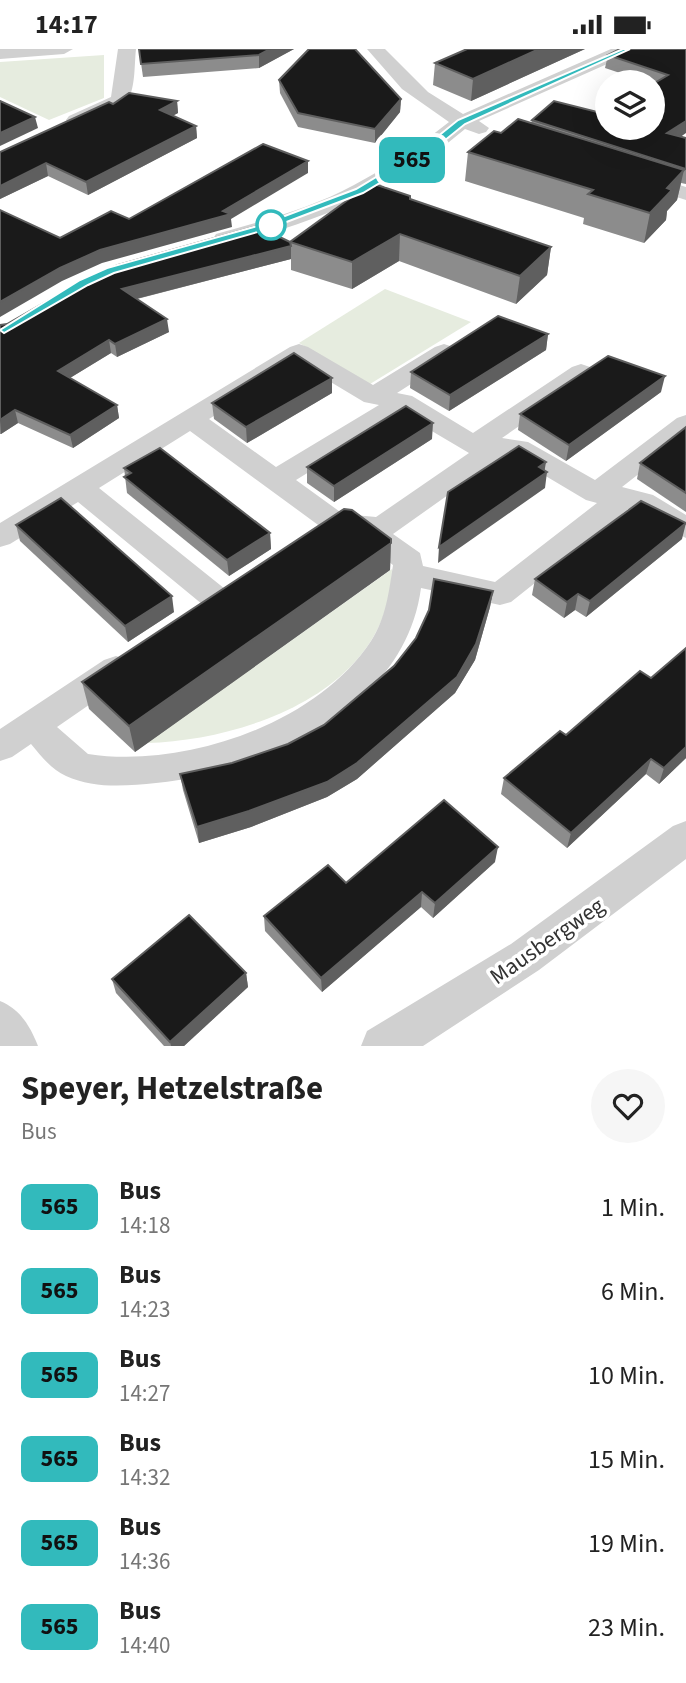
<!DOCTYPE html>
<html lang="de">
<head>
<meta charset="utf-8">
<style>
  :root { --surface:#fff; --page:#f6f6f6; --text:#222; --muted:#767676 }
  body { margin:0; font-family:"Source Sans 3",sans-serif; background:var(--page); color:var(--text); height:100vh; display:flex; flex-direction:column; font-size:26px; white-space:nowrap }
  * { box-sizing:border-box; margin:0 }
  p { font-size:23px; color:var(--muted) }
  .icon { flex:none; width:38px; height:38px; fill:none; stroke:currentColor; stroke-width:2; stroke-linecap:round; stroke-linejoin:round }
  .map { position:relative; height:997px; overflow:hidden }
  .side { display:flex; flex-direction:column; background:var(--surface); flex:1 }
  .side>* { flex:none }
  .badge { padding:0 14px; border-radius:10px; font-size:24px; line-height:46px }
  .tools { position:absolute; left:595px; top:21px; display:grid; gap:14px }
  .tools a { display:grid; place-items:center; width:70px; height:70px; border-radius:50%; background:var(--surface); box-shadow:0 7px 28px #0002; font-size:35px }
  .map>.badge { position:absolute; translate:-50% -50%; box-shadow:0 0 0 4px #fff }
  .round { display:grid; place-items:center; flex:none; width:74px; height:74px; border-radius:37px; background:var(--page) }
  .summary { display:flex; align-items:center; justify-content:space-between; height:119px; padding:0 21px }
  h1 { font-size:33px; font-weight:700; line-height:52px }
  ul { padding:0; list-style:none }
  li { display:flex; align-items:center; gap:21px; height:84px; padding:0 21px }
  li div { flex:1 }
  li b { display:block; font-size:26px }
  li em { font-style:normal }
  li .badge { min-width:77px; font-weight:700; text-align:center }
  .status { display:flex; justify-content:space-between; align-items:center; height:49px; padding:0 35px; background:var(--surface); direction:ltr }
  .status svg { height:19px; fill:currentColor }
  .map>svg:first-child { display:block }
</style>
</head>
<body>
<div class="status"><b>14:17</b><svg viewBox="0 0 49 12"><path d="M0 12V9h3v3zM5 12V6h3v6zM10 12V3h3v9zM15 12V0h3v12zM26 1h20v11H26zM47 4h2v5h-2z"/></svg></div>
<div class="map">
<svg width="686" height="997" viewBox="0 0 686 997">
  <rect width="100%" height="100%" fill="#fff"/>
  <g fill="#e6ecdf">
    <path d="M104,6V49L49,71L0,48V13Z"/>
    <path d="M385,240L471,273L370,335L299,294Z"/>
    <path d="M392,520C390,641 247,691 147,694Z"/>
  </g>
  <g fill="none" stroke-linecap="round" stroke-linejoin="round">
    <g fill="#d0d0d0" fill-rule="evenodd">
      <path d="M0,0H73L64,5L0,10Z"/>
      <path d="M118,0H136C134,18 136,39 126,55L83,75H69L66,71L69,67L111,48Z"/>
      <path d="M367,0H385L428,43L463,65L611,0H635L632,4L479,72L489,79L486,83L479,85L465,80C435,105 402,130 367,147C322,168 272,185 224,197L216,195L213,190L216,185C262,172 312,159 354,136C388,118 419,97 449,73L402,40Z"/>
      <path d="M640,124L686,138V151L633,134L630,130L633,126Z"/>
      <path d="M299,295L308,298L373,336L435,298L444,295L453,298L457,303L453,308L397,344L412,347L473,384L572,318L581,315L590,318L594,323L590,328L502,389L528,393L595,431L677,369L686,366V388L622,438L653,446L686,466V489L628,460L511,553L500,556L421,539C405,661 265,723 156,734C127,737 94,740 66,727C52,721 41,707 31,695L12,708L0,712V680L104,611L116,607L128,611L132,620L128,629L57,678L88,705C183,720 317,675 371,592C386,569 389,543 393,516L354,486L325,481L190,382L99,439L230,544L235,552L230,560L219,563L208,560L78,453L10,495L0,498V474L290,298ZM299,314L364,353L379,356L276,418L209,370ZM403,365L469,404L376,468L343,465L296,431ZM503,407H512L586,451L597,454L495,533L423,517L420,504L393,485Z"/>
      <path d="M686,772V810L539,921L423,997H361L367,982L511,895L673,777Z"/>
      <path d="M0,952C20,960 30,977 38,997H0Z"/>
    </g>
  </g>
  <g fill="#8c8c8c">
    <path d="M139,0H294L259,19L143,28Z"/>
    <path d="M585,0L471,52L433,36L435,14Z"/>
    <path d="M686,0L681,88L686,89V135L681,134L677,151L667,162L666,171L644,194L583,175L584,169L465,132L468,103L501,84L531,74L532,71L653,79V33H647L605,19L608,6Z"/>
    <path d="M279,31L401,50L400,63L375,94L298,78L280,44Z"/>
    <path d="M177,52L178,64L172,67L196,77L197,89L88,146L48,127L0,150V103L113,55Z"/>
    <path d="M410,147V151L551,198L547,226L516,255L399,212L352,240L291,221V210L137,250L169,283L117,308L111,304L70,329L117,356L119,369L73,399L18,374L1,385H0V276L7,275L290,193Z"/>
    <path d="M548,285L546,301L449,362L410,339L411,323Z"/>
    <path d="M332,329V344L247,394L214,370L212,354Z"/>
    <path d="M661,343L566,412L518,381L520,365Z"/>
    <path d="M686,378V463L637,430L640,414Z"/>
    <path d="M432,390L334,453L307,434V418Z"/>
    <path d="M124,419L270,484L271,500L229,527L127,444Z"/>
    <path d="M16,476L174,563L128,593L20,492Z"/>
    <path d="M391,490L390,521L135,703L89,660L82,633Z"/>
    <path d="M682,490L586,568L575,561L564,569L532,546L535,530Z"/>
    <path d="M493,542L490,558L475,611L455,644L357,730L327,748L251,778L199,794L183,741L180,725L232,714L288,695L324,676Z"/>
    <path d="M686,599V709L659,735L646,725L567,799L501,745L504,729L651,629Z"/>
    <path d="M495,813L433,869L421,858L322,943L265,882L264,867L346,834Z"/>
    <path d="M246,924L248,938L184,997H164L116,944L112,930Z"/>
  </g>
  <g fill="#5f5f5f">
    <path d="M270,0H294L259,19V6Z"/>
    <path d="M539,0H585L471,52L473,30Z"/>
    <path d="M401,50L400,63L375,94V80Z"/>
    <path d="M177,52L178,64L161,73L160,61Z"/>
    <path d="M35,68L38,79L0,97V84Z"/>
    <path d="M686,72V84L665,99L667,84Z"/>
    <path d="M196,77L197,89L88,146L86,133Z"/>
    <path d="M308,112V124L231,170L232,178L102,214L62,232L0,268V253L60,219L100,201L223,162Z"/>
    <path d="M46,114L48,127L0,150V137Z"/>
    <path d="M684,121L677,151L667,162L666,171L644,194L650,164L667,139Z"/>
    <path d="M400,185L399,212L352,240V213Z"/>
    <path d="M291,197V210L124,253L122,240Z"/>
    <path d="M551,198L547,226L516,255L520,227Z"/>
    <path d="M167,270L169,283L117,308L115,295Z"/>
    <path d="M548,285L546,301L449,362L450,346Z"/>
    <path d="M109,291L111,304L60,335L58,322Z"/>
    <path d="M665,327L661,343L566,412L569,396Z"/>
    <path d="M332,329V344L247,394L246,378Z"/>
    <path d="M117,356L119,369L73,399L70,386Z"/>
    <path d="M15,361L18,374L1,385L0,371Z"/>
    <path d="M433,374L432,390L334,453V437Z"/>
    <path d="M546,413L544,425L547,423L545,439L438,514L439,498Z"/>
    <path d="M686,474L682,490L586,568L590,552Z"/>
    <path d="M270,484L271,500L229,527L227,511Z"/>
    <path d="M391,490L390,521L135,703L129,677Z"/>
    <path d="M493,542L490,558L475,611L455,644L357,730L327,748L251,778L199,794L197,778Z"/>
    <path d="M578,545L575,561L564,569L567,553Z"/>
    <path d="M172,547L174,563L128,593L125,577Z"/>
    <path d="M686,698V709L659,735L664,719Z"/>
    <path d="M651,710L646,725L567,799L571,784Z"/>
    <path d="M498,798L495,813L433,869L435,854Z"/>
    <path d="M422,843L421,858L322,943L321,929Z"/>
    <path d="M246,924L248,938L184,997H171L170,993Z"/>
  </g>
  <g fill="#1a1a1a" stroke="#5f5f5f" stroke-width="2">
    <path d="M139,0H270L259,6L141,15Z"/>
    <path d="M309,0H355L401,50L375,80L298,64L279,31Z"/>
    <path d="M467,0H539L473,30L435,14Z"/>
    <path d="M620,0H686V72L667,84L686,89V120L532,71L554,52L605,65L607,64V79H653V35L668,26L608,6Z"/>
    <path d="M129,44L177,52L160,61L196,77L86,133L46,114L0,137V103L109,53L113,55Z"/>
    <path d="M0,52L35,68L0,84Z"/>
    <path d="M518,70L684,121L667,139L672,141L650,164L588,145L593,141L468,103L494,82L501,84Z"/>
    <path d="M263,95L308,112L223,162L231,165L100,201L60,219L0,253V161L60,189L111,162L129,170Z"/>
    <path d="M371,134L410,147V150L551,198L520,227L400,185L352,213L290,193Z"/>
    <path d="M257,177L290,193L291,197L122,240L167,270L115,295L109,291L58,322L117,356L70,386L15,361L0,371V276L7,275L91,227L118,216Z"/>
    <path d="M498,267L548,285L450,346L411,323Z"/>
    <path d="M294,304L332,329L246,378L212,354Z"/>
    <path d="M608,307L665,327L569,396L520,365Z"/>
    <path d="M406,357L433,374L334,437L307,418Z"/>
    <path d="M686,378V444L640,414Z"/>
    <path d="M519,397L546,413L539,418L547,423L439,498L448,443Z"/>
    <path d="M160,399L270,484L227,511L124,428L131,424L124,419Z"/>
    <path d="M61,449L172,547L125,577L16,476Z"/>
    <path d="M641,452L686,474L590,552L578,545L567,553L535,530Z"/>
    <path d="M344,460L352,461L391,490V494L129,677L82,633Z"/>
    <path d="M434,530L493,542L476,595L457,628L357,714L327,733L249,762L197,778L180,725L232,714L288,695L324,676L394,617L416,589L429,561Z"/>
    <path d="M686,599V698L664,719L651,710L571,784L504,729L560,682L566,686L640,622L651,629Z"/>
    <path d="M444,751L498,798L435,854L422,843L321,929L264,867L328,816L346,834Z"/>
    <path d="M189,866L246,924L170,993L112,930Z"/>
  </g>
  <path fill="#32babc" stroke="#fff" stroke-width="2" d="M623,0H630L465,75L428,105L363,144L268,180L114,224L88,236L4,284L0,281L80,231L107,219L261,176L356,140L421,101L458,71Z"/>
  <circle fill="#fff" stroke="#32babc" stroke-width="3.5" cx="271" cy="176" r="14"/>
  <g text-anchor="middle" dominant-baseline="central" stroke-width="7" stroke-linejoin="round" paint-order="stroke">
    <g font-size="23" fill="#333" stroke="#fff">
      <text transform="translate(547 892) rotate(-35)">Mausbergweg</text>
    </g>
  </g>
</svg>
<div class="tools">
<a><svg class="icon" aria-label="layers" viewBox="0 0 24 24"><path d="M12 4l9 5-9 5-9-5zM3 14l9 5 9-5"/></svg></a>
</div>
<b class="badge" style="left:412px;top:111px;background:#32babc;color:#111">565</b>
</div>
<section class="side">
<div class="summary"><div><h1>Speyer, Hetzelstraße</h1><p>Bus</p></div><a class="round"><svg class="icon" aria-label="heart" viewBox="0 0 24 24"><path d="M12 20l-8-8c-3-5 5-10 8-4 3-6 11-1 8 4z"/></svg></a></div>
<ul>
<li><span class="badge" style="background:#32babc;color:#111">565</span><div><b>Bus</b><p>14:18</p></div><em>1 Min.</em></li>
<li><span class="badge" style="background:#32babc;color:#111">565</span><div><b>Bus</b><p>14:23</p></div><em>6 Min.</em></li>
<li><span class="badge" style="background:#32babc;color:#111">565</span><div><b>Bus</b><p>14:27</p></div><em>10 Min.</em></li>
<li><span class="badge" style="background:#32babc;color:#111">565</span><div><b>Bus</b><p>14:32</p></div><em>15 Min.</em></li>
<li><span class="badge" style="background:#32babc;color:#111">565</span><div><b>Bus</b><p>14:36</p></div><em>19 Min.</em></li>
<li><span class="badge" style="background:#32babc;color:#111">565</span><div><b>Bus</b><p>14:40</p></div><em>23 Min.</em></li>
</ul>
</section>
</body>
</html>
